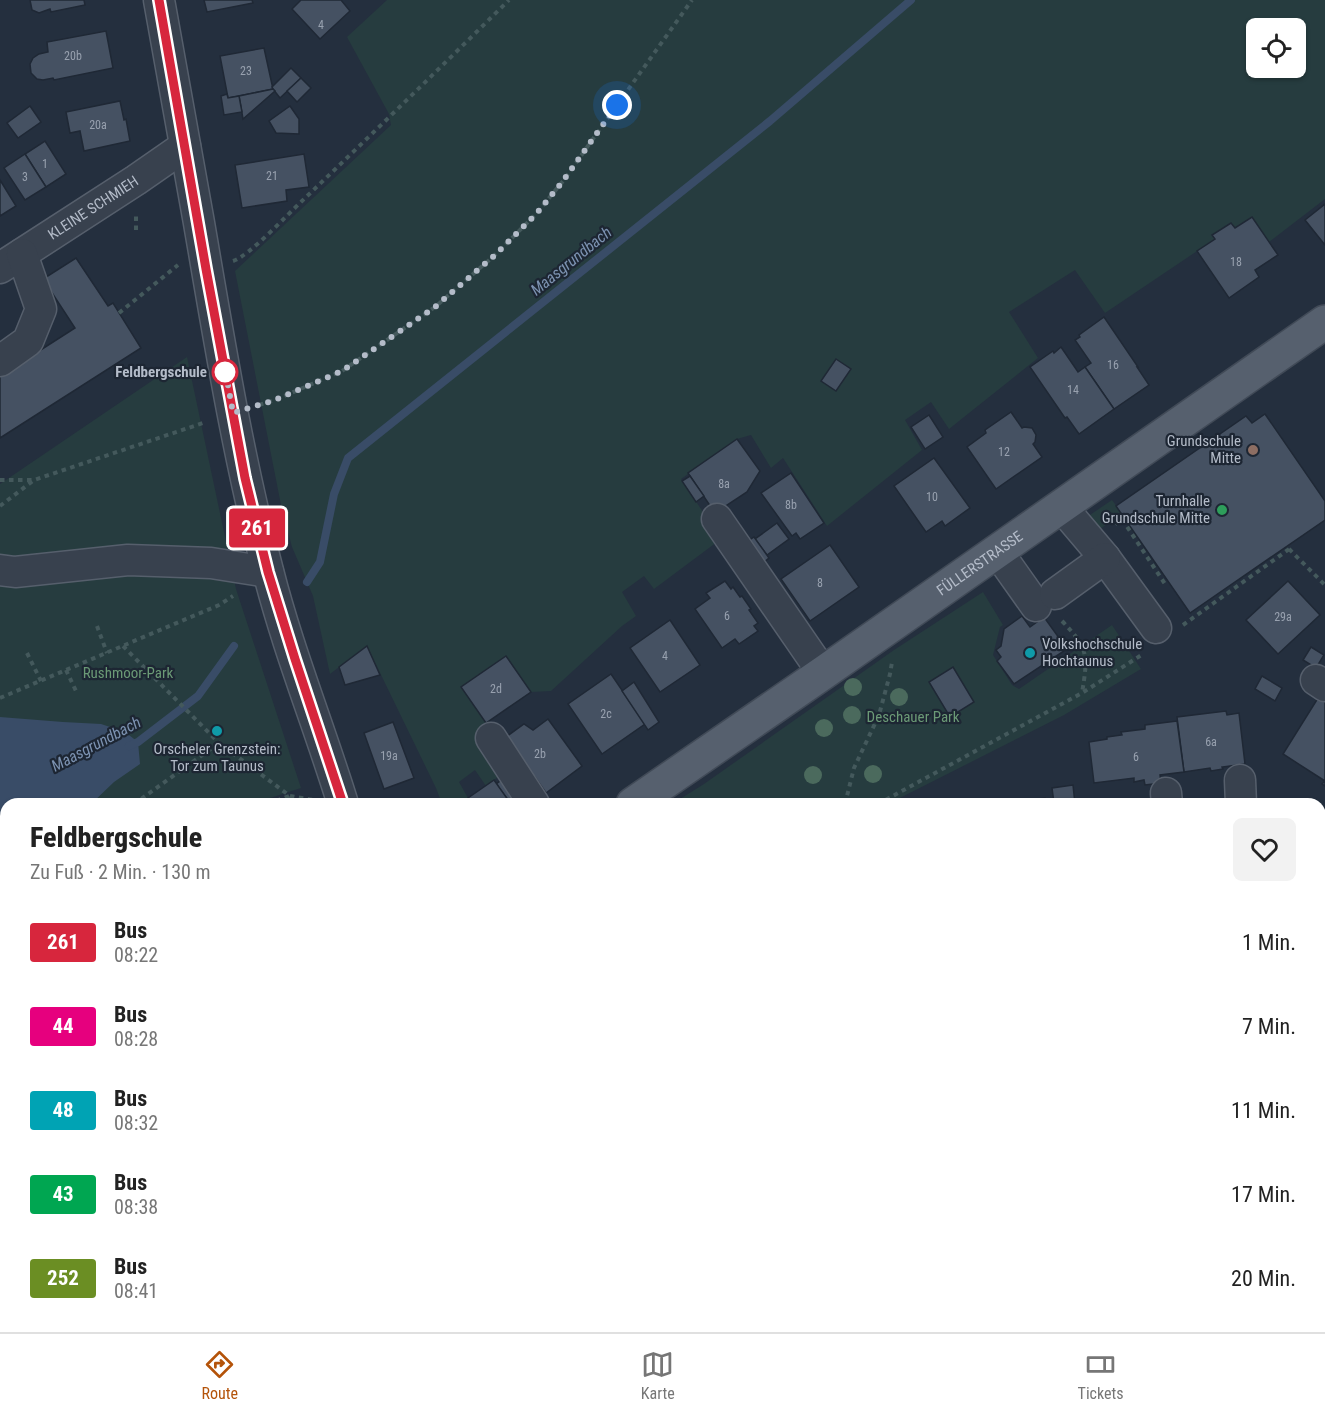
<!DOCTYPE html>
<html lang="de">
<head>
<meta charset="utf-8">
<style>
  :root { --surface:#fff; --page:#f2f2f2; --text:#222; --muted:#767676; --line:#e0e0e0; --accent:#b45309 }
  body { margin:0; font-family:"Roboto Condensed",sans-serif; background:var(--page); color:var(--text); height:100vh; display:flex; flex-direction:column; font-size:22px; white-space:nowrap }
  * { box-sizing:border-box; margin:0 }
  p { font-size:20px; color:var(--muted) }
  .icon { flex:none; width:33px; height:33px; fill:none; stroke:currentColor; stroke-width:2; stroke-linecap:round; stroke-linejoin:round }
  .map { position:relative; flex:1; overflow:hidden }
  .sheet { position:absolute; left:0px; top:798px; width:1326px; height:534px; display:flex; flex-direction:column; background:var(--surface); border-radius:18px 18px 0 0; box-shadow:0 2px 4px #0004 }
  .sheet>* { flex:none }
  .badge { padding:0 12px; border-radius:4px; font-size:21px; line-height:39px }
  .tools { position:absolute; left:1246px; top:18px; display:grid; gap:12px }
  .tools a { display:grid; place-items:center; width:60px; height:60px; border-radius:9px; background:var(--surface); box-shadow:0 2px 4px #0004; font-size:30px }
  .you { position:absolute; width:30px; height:30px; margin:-15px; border:4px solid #fff; border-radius:50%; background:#1a73e8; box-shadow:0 0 0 9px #1a73e833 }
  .map>.badge { position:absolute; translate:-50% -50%; box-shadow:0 0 0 3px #fff }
  .round { display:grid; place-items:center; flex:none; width:63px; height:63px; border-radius:9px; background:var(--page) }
  .summary { display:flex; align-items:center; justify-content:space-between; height:102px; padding:0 30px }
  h1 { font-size:28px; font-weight:800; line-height:45px }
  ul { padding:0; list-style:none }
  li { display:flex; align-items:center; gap:18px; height:84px; padding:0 30px }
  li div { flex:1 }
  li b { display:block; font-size:22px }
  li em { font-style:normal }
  li .badge { min-width:66px; font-weight:700; text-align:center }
  .dock { display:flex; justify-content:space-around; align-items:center; height:84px; border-top:2px solid var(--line); background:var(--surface); font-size:16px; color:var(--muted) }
  .dock a { display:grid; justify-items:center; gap:3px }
  .dock .current { color:var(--accent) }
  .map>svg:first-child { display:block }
</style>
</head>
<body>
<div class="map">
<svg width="1325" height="1332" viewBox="0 0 1325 1332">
  <rect width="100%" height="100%" fill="#242f3e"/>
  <g fill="#263c3f" fill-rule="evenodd">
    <path d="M387,0H1325V199L1269,242L1252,217L1235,228L1230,223L1213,235L1215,239L1105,313L1075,270L1009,312L1038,358L949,429L931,402L905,420L922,450L827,526L783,458L771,468L751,435L737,439L681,479L721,539L654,589L644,576L622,592L636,616L622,626L551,691L531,692L506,656L461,687L486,723L489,733L506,771L486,786L475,770L459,782L468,798L460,804H442L436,788L367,646L330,674L313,596L292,547L281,505L235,271L391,125L389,114L347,37ZM1257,28H1296V68H1257Z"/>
    <path d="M187,357L236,589L301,788L252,804H6V1326H326L331,1332H0V484Z"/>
    <path d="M1112,500L1122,514L1097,531L1087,517Z"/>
    <path d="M983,592L1003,625L1000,627L993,655L1012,685L1019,689L1112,625L1141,669L1064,715L888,804H672L704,784L894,650Z"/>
  </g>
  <path fill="#394c67" d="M0,717L63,722L101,724L125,732L138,742L140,764L114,782L91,804H6V927L0,925Z"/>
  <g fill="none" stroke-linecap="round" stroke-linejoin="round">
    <g stroke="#394c67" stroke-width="8">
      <path d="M307,582L320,562L334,494L348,458L770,121L911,0"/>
      <path d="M129,746L138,742L198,696L234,646"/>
      <path d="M0,1118L6,1117"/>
      <path d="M348,1326L352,1332"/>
      <path d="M1203,1332L1222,1326"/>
    </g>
  </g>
  <g fill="#455162" stroke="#1f2835" stroke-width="1.5">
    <path d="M30,0H84L85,5L51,12L50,9L39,13L32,10Z"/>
    <path d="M204,0H252L253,3L207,12Z"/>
    <path d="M301,0H341L350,11L320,39L292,9Z"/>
    <path d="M106,31L113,68L54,80L53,78L43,80L37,79L31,73L30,64L33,58L39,54L48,52L47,42Z"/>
    <path d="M264,48L273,89L228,98L220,56Z"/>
    <path d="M291,68L301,78L280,98L273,89L272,87Z"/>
    <path d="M301,78L311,88L297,102L287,91Z"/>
    <path d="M273,89L275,91L243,119L239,96Z"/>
    <path d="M227,94L228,98L239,96L242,112L224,115L221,96Z"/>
    <path d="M120,101L124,120L126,119L130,141L84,151L80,131L70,133L66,112Z"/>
    <path d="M30,106L41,122L18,138L7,123Z"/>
    <path d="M290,106L299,119V134L276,133L269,121Z"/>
    <path d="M45,141L66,174L46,187L25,154Z"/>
    <path d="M25,154L46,187L25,200L4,168Z"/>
    <path d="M304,154L309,187L286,190L287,201L242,208L235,165Z"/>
    <path d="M0,180L16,206L0,216Z"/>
    <path d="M1325,204V245L1305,220Z"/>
    <path d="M1252,217L1278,255L1255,270L1259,277L1229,298L1197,251L1215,239L1212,235L1231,223L1235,228Z"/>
    <path d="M76,258L108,306L113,303L141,348L0,438V376L75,328L43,279Z"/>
    <path d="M1104,317L1138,367H1137L1149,385L1114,409L1085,367L1091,363L1075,340L1080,337L1079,335Z"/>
    <path d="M1061,347L1078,372L1085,367L1114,409L1079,434L1067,417L1065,418L1030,367L1053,351L1054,353Z"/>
    <path d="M836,359L851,369L836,391L821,381Z"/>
    <path d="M1011,412L1022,428L1024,427L1032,428L1036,435L1035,442L1033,444L1042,457L996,489L967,447L986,433L985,430Z"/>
    <path d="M1265,414L1325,501V520L1190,613L1116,506L1246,416L1252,423Z"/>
    <path d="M929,415L943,437L925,449L911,427Z"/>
    <path d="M737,439L760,471L747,492L715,513L688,473Z"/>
    <path d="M934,458L970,508L945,526L942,521L926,532L894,486Z"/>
    <path d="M791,473L824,523L800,539L796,533L792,536L761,493Z"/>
    <path d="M690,476L704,496L696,502L682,481Z"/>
    <path d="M777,523L789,539L767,555L755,539Z"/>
    <path d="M754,537L769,558L758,567L742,545Z"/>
    <path d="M830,545L859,587L810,621L781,579Z"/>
    <path d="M725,581L731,589L733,587L740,597L742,596L751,609L749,610L758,623L754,626L758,631L739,644L735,639L722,648L695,609L710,598L706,593Z"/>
    <path d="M1288,581L1320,615L1278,654L1246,620Z"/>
    <path d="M1022,616L1030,627L1044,617L1067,649L1014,684L997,661L1001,657L996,650L1001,646L1004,629Z"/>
    <path d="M670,620L700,665L660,692L630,648Z"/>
    <path d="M367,646L380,675L345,685L339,667Z"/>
    <path d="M1311,647L1324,655L1316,668L1303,660Z"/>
    <path d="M506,656L531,692L486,723L461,687Z"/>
    <path d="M953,667L974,702L950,717L929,682Z"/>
    <path d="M611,674L645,724L602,754L568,704Z"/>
    <path d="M1262,676L1282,688L1275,701L1255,689Z"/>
    <path d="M634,682L659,722L648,730L622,691Z"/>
    <path d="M1318,698L1325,702V786L1322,784L1325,781L1283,754Z"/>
    <path d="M1226,711L1227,715L1239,713L1245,764L1222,767L1223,769L1211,771L1210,768L1184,772L1177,717Z"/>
    <path d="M548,719L582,766L546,793L535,777L528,783L499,742L524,724L533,730Z"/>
    <path d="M1177,721L1184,772L1160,775L1161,783L1145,785L1144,780L1134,782V778L1094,783L1089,742L1107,739V737L1122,735L1121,732L1145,729V725Z"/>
    <path d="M393,722L414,778L384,789L364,733Z"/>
    <path d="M509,775L517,804H511L496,784Z"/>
    <path d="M494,780L511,804H460L468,798Z"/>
    <path d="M1073,785L1075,804H1046L1054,803L1052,788Z"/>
    <path d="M1045,798L1046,804H1025L1024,801Z"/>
    <path d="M1320,867L1325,868V979L1320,978Z"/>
    <path d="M1325,1315V1332H1291L1304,1326H1320V1318Z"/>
    <path d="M385,1326H441L424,1332H389Z"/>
    <path d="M441,1326H487L489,1332H441L439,1327Z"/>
    <path d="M989,1326H1023L1024,1332H990Z"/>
    <path d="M1023,1326H1057L1058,1332H1024Z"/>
  </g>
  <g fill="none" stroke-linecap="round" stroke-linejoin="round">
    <g stroke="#565f6c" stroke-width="33">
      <g id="minor">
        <path d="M159,0C172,74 186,149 199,223C219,340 238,457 268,571C288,650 319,726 343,804"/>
        <path id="s1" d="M0,268L136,180L185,146"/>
        <path d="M0,361L28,341L41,309L22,254"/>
        <path d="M1061,506L1105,558L1156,628"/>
        <path d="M717,519L823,673"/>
        <path d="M997,551L1036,606"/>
        <path d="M0,570L15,572L128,560L211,563L268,572"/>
        <path d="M1055,594L1105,558"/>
        <path d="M1316,680L1325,686"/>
        <path d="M491,738L534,804"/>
        <path d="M1240,780L1241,804"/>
        <path d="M1166,793L1167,804"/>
        <path d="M1320,1026L1325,1048"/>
        <path d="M1320,1153L1325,1157"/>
        <path d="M1320,1240L1325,1239"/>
        <path d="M691,1326L692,1332"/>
        <path d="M941,1326L944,1332"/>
        <path d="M719,1332L754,1326"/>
      </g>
    </g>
    <g stroke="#414a57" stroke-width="36">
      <g id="major">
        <path id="s2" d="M633,804L823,673L1325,322"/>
        <path d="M534,1326L536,1332"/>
      </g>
    </g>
    <g stroke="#44595c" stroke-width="4" stroke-dasharray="4.5 4.5" stroke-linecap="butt">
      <path d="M136,230V213"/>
      <path d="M233,261C249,256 287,215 302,201C371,135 440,68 509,0"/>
      <path d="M119,313L178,265"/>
      <path d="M259,405L275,400L342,371L435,307L495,255L537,213L563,181L692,0"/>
      <path d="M0,480H33"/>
      <path d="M0,506L34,480L206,422"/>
      <path d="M1115,524L1122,519L1165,584"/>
      <path d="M1289,549L1325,585"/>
      <path d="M1062,621C1089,649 1088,656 1082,693"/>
      <path d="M1183,625L1292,547"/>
      <path d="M97,626L107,653"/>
      <path d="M123,646L219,743L290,796L313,800"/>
      <path d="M27,653L41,681"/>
      <path d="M66,670L77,693"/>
      <path d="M0,698L219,605L233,596"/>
      <path d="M134,804L219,743"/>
      <path d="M268,804L289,796"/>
      <path d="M845,804L854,768L879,715L890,674L892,662"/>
      <path d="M878,804L1082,693L1143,654"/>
      <path d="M1320,852H1325"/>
      <path d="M0,1053H6"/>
      <path d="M1192,1326L1194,1332"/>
    </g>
    <use href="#minor" stroke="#38414e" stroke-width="30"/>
    <use href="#major" stroke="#56606e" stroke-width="33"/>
  </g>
  <g fill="#4b6a5d">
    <circle cx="853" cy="687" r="9"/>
    <circle cx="899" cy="697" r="9"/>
    <circle cx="852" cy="715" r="9"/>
    <circle cx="824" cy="728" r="9"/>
    <circle cx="873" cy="774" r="9"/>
    <circle cx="813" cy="775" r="9"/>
  </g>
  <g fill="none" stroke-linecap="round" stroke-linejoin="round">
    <g stroke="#fff" stroke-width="14">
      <path id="line" d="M159,0L206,269L245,478L268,572L295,659L343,804"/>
    </g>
    <use href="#line" stroke="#d7263d" stroke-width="9"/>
    <path stroke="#b4bcc9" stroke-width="6" stroke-dasharray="0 10.8" d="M225,372V368L233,413L275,400L342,371L435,307L495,255L537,213L563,181L617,105"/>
  </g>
  <circle fill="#fff" stroke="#d7263d" stroke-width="3" cx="225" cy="372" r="12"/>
  <circle fill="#8d6e63" stroke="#1d2633" stroke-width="2" cx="1253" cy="450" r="6"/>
  <circle fill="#2e9e5b" stroke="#1d2633" stroke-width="2" cx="1222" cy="510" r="6"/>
  <g fill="#0f9aa8" stroke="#1d2633" stroke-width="2">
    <circle cx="1030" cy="653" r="6"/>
    <circle cx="217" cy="731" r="6"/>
  </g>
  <g text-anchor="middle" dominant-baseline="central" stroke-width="4.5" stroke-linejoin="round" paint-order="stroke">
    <g font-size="12" fill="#98a1af">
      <text x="321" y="25">4</text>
      <text x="73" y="56">20b</text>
      <text x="246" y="71">23</text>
      <text x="98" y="125">20a</text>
      <text x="45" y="164">1</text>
      <text x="272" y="176">21</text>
      <text x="25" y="177">3</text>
      <text x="1236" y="262">18</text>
      <text x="1113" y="365">16</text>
      <text x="1073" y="390">14</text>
      <text x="1004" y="452">12</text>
      <text x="724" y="484">8a</text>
      <text x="932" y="497">10</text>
      <text x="791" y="505">8b</text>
      <text x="820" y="583">8</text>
      <text x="727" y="616">6</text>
      <text x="1283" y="617">29a</text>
      <text x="665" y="656">4</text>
      <text x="496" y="689">2d</text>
      <text x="606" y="714">2c</text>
      <text x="1211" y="742">6a</text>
      <text x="540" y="754">2b</text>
      <text x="389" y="756">19a</text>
      <text x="1136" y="757">6</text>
    </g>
    <g font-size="15" fill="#b4bcc9" stroke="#1d2633">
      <text stroke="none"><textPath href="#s1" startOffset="111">KLEINE SCHMIEH</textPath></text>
      <text stroke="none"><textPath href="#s2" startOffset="422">FÜLLERSTRASSE</textPath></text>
    </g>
    <g font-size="15" font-weight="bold" fill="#b4bcc9" stroke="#1d2633" text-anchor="end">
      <text x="207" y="372">Feldbergschule</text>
    </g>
    <g font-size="15" fill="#b4bcc9" stroke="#1d2633" text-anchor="end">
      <text x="1241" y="441">Grundschule<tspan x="1241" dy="17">Mitte</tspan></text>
      <text x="1210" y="501">Turnhalle<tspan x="1210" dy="17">Grundschule Mitte</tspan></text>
      <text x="1042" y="644" text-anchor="start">Volkshochschule<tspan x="1042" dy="17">Hochtaunus</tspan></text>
      <text x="217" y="749" text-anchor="middle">Orscheler Grenzstein:<tspan x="217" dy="17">Tor zum Taunus</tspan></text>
    </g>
    <g font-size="15" fill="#6b9a76" stroke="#1d2633">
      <text x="128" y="673">Rushmoor-Park</text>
      <text x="913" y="717">Deschauer Park</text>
    </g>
    <g font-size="16" font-style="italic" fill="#7c92b1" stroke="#1d2633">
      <text transform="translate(571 261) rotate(-39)">Maasgrundbach</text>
      <text transform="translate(96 744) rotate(-28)">Maasgrundbach</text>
    </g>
  </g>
</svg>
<div class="tools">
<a><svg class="icon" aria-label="locate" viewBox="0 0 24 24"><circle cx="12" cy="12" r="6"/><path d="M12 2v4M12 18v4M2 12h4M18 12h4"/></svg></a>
</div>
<div class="you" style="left:617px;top:105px"></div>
<b class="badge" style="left:257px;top:528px;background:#d7263d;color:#fff">261</b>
<section class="sheet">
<div class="summary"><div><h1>Feldbergschule</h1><p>Zu Fuß · 2 Min. · 130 m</p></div><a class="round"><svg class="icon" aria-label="heart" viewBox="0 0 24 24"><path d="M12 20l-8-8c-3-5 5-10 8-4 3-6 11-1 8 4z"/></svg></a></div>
<ul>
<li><span class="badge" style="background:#d7263d;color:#fff">261</span><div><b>Bus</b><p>08:22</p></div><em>1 Min.</em></li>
<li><span class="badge" style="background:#e6007e;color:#fff">44</span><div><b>Bus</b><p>08:28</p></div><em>7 Min.</em></li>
<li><span class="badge" style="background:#00a3b4;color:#fff">48</span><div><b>Bus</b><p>08:32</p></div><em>11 Min.</em></li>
<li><span class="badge" style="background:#00a651;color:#fff">43</span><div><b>Bus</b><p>08:38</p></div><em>17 Min.</em></li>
<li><span class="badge" style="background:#6b8e23;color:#fff">252</span><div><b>Bus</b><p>08:41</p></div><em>20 Min.</em></li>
</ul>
</section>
</div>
<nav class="dock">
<a class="current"><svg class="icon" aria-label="directions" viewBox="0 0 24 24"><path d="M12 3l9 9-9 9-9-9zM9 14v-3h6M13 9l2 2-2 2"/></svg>Route</a>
<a><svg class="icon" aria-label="map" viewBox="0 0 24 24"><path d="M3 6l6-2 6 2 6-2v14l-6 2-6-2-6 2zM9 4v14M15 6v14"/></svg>Karte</a>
<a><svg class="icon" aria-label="tickets" viewBox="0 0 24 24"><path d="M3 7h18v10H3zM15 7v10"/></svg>Tickets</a>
</nav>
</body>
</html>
